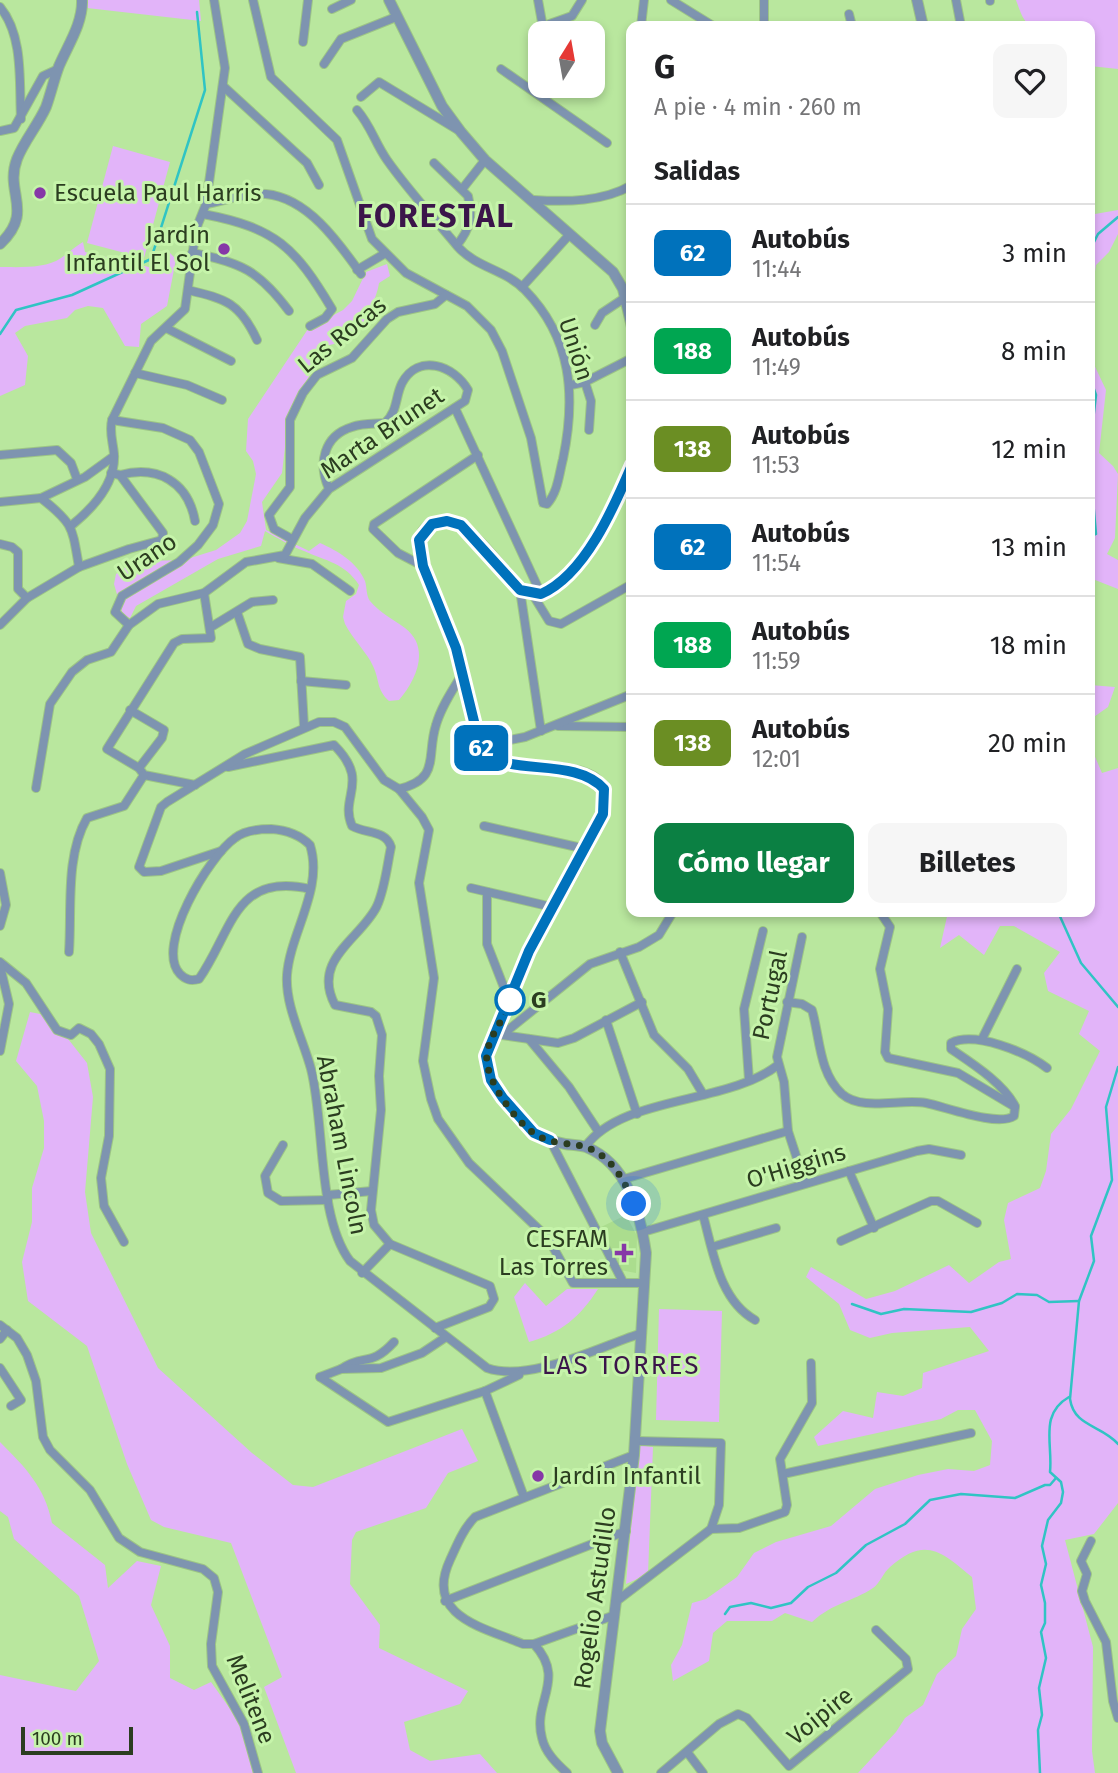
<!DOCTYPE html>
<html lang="es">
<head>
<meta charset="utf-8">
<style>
  :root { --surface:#fff; --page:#f6f6f6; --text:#202124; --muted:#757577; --line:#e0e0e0; --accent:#0b8043 }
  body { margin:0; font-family:"Fira Sans",sans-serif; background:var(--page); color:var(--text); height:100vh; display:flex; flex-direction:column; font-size:26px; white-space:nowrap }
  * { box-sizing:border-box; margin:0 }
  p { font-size:23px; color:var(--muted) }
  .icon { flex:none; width:38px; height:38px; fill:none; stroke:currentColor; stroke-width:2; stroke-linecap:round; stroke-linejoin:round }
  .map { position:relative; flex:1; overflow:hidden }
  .details { position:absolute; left:626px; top:21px; width:469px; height:896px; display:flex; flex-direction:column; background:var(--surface); border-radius:14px; box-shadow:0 4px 10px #0003 }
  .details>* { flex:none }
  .badge { padding:0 14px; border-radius:10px; font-size:24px; line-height:46px }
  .needle { width:46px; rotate:11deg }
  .tools { position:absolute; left:528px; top:21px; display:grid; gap:14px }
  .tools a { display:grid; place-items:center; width:77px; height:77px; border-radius:14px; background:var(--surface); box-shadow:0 4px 10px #0003; font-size:35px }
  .scale { position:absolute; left:21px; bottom:18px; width:112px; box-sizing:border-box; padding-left:7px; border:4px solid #2b3d20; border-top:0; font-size:19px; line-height:24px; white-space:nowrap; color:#2b3d20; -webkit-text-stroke:5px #c6f4aa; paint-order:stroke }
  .you { position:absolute; width:35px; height:35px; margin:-18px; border:5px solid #fff; border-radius:50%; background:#1a73e8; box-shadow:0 0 0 10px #1a73e833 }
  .map>.badge { position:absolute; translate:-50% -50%; box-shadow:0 0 0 4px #fff }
  h2 { padding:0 28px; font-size:26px; line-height:63px }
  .round { display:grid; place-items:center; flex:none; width:74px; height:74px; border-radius:14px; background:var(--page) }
  .overview { display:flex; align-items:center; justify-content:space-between; height:119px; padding:0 28px }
  h1 { font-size:33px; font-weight:700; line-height:52px }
  .button { display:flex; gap:14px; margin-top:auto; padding:14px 28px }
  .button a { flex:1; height:80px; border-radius:14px; background:var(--accent); color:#fff; font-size:28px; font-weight:700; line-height:80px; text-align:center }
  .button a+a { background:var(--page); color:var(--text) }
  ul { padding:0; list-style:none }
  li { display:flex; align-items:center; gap:21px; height:98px; padding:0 28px; border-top:2px solid var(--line) }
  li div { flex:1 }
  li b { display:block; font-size:26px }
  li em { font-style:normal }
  li .badge { min-width:77px; font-weight:700; text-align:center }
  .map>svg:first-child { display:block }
</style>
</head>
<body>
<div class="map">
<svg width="1118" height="1773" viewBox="0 0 1118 1773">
  <rect width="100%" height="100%" fill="#b9e79e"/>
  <path fill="#abdd8e" d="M626,1215L637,1236L636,1273L620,1270L599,1228Z"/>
  <g fill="#e2b4f9">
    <path d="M86,0H199L201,21L87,8Z"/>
    <path d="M1016,0H1118V69L1090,66V26H1063L1059,23L1056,26C1026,26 1026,28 1016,0Z"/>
    <path d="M113,146L170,162L144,258L87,243Z"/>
    <path d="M1118,210V234L1109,252L1096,265L1090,303V230L1095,214Z"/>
    <path d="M83,242L85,252L153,268L169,252L176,259L167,306L141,324L139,347L125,346L103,308L88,306L75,310L67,318L25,326L15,333L28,356L25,385L0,396V267C17,267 46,269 61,258C69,253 74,247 83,242Z"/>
    <path d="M387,264L390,276L379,283C377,298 362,331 349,339C342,342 333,344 326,346L289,412L282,473L262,502L266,530L309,551L320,543C338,551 357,562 365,581C367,587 366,596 370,601C380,613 393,619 405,628C431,648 416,680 399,700L389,701C376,689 380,681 373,666C368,654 352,638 345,624L343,617L346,601L356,594L359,585C345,563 326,561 304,551C290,546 278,538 265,531L261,546L218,559L136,606L130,618L123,615L114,584L116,574L129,565L146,561L184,560L216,550L240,533L247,521L256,474L253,461L246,451L248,419L308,329L343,310L352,301L366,272Z"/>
    <path d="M1090,356L1106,390L1099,453L1113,466L1118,474L1115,538L1107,554L1118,560V589L1090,578Z"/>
    <path d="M1090,685L1115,687L1108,707L1091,719L1090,726Z"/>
    <path d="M1090,745L1102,773L1118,768V1503L1094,1534L1065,1540L1093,1647L1092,1751L1095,1773H858L896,1732L905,1718L923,1705L937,1674L956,1656L962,1629L976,1609L972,1577C941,1551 925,1536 890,1567C883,1573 880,1583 873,1588C852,1602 834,1602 812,1622L785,1613L772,1621H727L713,1633L709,1661L673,1681L671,1665L682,1645L692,1603L706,1599L737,1577L754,1553L776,1542L831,1526L875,1489L918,1475L948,1469L974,1471L990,1465L992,1441L975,1410H958L941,1419L818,1446L814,1437L843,1411L873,1418L877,1392L903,1396L922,1388L923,1373L989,1351L970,1327L892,1333L870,1338L850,1330L839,1304L806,1277L811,1267L866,1299L895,1291L949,1265L969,1283L999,1262L1011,1259L1004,1220L1008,1203L1040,1188L1046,1171L1051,1134L1071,1109L1100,1051L1079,1034L1089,1011L1048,991L1044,973L1060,952L1014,926H1000L984,955L959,935L940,948L948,912H1090Z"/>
    <path d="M30,1012L50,1016L87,1063L93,1097L85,1192L91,1233L158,1368L252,1453L293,1485L313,1487L462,1429L478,1461L448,1473L426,1508L356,1532L352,1540L350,1584L380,1625L379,1648L468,1691L460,1704L404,1722L410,1750L430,1761L480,1754L497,1773H296L264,1687L282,1677L231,1543L164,1527L151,1520L127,1464L87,1346L28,1301L22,1262L32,1222V1188L44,1148V1121L37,1086L16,1061Z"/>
    <path d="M525,1283L546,1306L567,1289H598C580,1317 561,1333 529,1342L514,1297Z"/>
    <path d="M659,1309L722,1311L719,1422L656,1420Z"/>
    <path d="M0,1442C25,1467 45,1487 52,1523L105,1565L108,1588L137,1561L161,1566L151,1605L170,1646V1678L194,1690L211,1682L240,1723L253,1773H0V1675L76,1691L99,1661L79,1596L14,1539L8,1517L0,1511Z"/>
    <path d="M638,1445L653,1447L648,1574L626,1584Z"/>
  </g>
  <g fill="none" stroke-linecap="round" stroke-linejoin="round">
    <g stroke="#30c4c4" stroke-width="2.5">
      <path d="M1090,250L1098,234L1118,217"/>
      <path d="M0,334L16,310L72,295L151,259L205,90L197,12"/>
      <path d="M1090,378L1096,395L1090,446"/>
      <path d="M1090,466L1096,534L1090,537"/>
      <path d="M1058,912L1081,963L1118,1007"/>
      <path d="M1118,1067L1106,1107L1112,1180L1091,1236L1094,1261L1079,1301L1070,1399C1074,1427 1102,1425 1118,1444"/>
      <path d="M852,1304L881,1314L904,1309L971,1312L1002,1303L1017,1294L1037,1295L1049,1302L1079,1301"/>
      <path d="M725,1614L730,1607L751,1603L771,1608L791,1603L808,1587L836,1573L866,1545L905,1524L930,1500L961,1494L1015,1498L1045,1485H1050L1056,1478"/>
      <path d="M1040,1773L1038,1730L1042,1715L1039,1688L1046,1658L1041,1632L1045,1623V1603L1041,1585L1046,1564L1042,1546L1048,1520L1061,1503L1063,1492L1061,1482L1050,1472C1053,1444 1039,1414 1069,1397"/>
    </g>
    <g stroke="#9dc585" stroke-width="10">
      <g id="minor">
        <path d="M253,0L271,77L337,140L372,239L406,273L467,306L491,330L502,351L531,438L543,503L547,504C558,492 559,474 563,459C576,396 572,338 525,290C506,270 477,268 458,247C434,218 408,190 387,160C375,143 371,126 357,110"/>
        <path d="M538,0L544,33"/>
        <path d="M671,0L713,26"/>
        <path d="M764,0V26"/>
        <path d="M956,0L961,26"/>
        <path d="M990,0V1"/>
        <path d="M0,7C24,36 19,83 21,119"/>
        <path d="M332,9L351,0"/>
        <path d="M849,14L852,26"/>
        <path d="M544,26L572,16L582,0"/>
        <path d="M641,26L644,0"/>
        <path d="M303,42L308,0"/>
        <path d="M324,64L341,39L396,17"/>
        <path d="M501,69L607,143"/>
        <path d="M223,86L307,163L319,185"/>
        <path d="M361,97L379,82L458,130"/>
        <path d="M0,131L14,128L43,76L58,69"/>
        <path d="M434,163L468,196C473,217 470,229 457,245"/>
        <path d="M463,188L485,160"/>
        <path d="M534,200C566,202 603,202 632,185"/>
        <path d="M206,204C224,201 248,192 266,194C308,198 339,243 361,274"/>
        <path d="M203,214C276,228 295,247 332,309L325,318L310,326"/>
        <path d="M192,253C241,262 259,271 289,311"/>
        <path d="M357,270L384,254"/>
        <path d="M522,287L570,234"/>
        <path d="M188,290C226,299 240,303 257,340"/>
        <path d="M595,325L602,313L626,297"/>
        <path d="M166,328L231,361"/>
        <path d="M135,373L187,385L222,400"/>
        <path d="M585,382L591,401L589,430"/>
        <path d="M571,385L585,382L632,358"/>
        <path d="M455,408L541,594"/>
        <path d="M112,420L163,428L190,440L199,452L219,504L213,525L198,545L179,562L122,596L115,612L129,625"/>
        <path d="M0,455L57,450L71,463L77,479"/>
        <path d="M120,475C158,465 188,482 195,521"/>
        <path d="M41,498L85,477L114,456"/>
        <path d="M0,502L41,498C74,524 72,527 79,567"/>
        <path d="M72,525C93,508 116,484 114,454C113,442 109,432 112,420L151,341L185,309L196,229L206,204L225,68L214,0"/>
        <path d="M292,539L274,529L269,515L290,487V420L303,393L317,375L352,358L387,319L398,312L435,304L446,295"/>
        <path d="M0,544L12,547L18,552V589L27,598"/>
        <path d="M278,558L312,564L350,591"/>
        <path d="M423,566L398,553L373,529L374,524L478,455"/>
        <path d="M520,590L541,731"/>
        <path d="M533,595L549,621L561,624L632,584"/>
        <path d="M237,612L248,644L260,649L300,657L304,726"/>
        <path d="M0,625L27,598L79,567L129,549L162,540L163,533L120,475L111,473"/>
        <path d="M211,627L252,602L273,600"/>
        <path d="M301,681L346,685"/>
        <path d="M130,710L164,730L162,738L139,768"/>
        <path d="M558,726L632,727"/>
        <path d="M480,746L525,737L632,694"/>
        <path d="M228,767L334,745C371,782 339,796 352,826C366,834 386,830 391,847C387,866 385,888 377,906C361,939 311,959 335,1005L371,1012L376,1016L382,1035L379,1076L381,1110L371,1210L374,1225L390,1244L490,1286L494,1299L489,1307L435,1328"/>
        <path d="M195,785L144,775L139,768L107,749L174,643L182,639L211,638L204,593"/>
        <path d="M36,788L50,704L72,672L87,660L111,652L129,625L158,604L204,593L246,562L285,555L305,518L329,489L465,401L468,390C454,365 418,353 402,383C395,397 398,411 385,423C374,424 363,423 352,427C323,436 318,464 329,489"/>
        <path d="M399,789C441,779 426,756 436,725C441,707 452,691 461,676"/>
        <path d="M484,826L586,849"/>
        <path d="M221,851L161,871L144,872L139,867L161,807L167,802L245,754L319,722H334L345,727L384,780L399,789L422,817L429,830L419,883L434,978L423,1061L431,1099L438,1119L469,1163L548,1238L573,1283H643"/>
        <path d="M0,873L6,905L0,926"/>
        <path d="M471,888L552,907"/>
        <path d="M310,889C234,872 233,930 199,979C191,981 186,980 180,974C154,947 209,856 235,838C245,830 259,829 271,829C286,830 299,834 310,845C324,889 290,933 287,975C285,1006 303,1039 311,1069C325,1124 317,1217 350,1261L487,1368C530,1383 599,1347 642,1333"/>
        <path d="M487,892V944L510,1003"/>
        <path d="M802,937L777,1057L784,1082L788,1131L805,1183"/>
        <path d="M69,952C72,910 65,856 87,818L124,806L144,775"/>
        <path d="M620,952L654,1035L688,1069L703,1094"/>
        <path d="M0,962L26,983L57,1030L71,1035L79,1028L91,1034L99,1044L110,1069L109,1136L101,1178L104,1206L124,1242"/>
        <path d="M0,966L9,1004L0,1051"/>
        <path d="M787,1002L802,1004L812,1010C820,1038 819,1073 842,1094C863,1112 901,1098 926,1103C946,1107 998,1127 1014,1116L1015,1107L958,1073L888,1058L885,1052L888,1009L880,969L890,927L880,912"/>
        <path d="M606,1020L637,1114"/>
        <path d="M502,1035L590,964L639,947L659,935L673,912"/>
        <path d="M502,1035L558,1043L574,1038L642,1002"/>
        <path d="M529,1039L569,1087L598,1131"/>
        <path d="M982,1039L1017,969"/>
        <path d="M749,1080L744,1009L763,931"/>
        <path d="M1015,1106C1003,1083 973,1064 951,1049V1043C975,1031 1026,1052 1047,1068"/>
        <path d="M550,1140L623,1282"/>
        <path d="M283,1145L265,1176L268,1193L281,1201L328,1200"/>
        <path d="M585,1147C622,1095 727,1105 778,1065"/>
        <path d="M849,1171L874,1228"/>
        <path d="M624,1179L788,1131"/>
        <path d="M328,1195L372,1191"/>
        <path d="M703,1215C713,1251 719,1300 755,1320"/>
        <path d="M643,1232L917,1151L929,1149L961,1155"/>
        <path d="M841,1241L931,1201H938L977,1223"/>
        <path d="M712,1247L776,1228"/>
        <path d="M362,1273L390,1244"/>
        <path d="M0,1325L17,1338L27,1355L36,1381L43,1437L50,1450L90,1490L119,1538L140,1552L203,1569L214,1578L218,1592L211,1644L212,1666L244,1724L258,1773"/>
        <path d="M0,1339L7,1330"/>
        <path d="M0,1368L21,1400L11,1406"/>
        <path d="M341,1369C364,1353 370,1368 394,1342"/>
        <path d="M320,1377L388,1422L485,1391L519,1375"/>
        <path d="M320,1377L341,1369L381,1368L422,1353L446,1337"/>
        <path d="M485,1391L524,1497"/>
        <path d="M636,1441L721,1443L719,1505L711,1529"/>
        <path d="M783,1474L971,1433"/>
        <path d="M1091,1541L1081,1561L1087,1574L1082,1591L1085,1601L1106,1642L1113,1701L1118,1718"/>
        <path d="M618,1600L711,1529L739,1528L785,1512L787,1505L780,1459L812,1403L811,1363"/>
        <path d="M445,1601L626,1531"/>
        <path d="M615,1615L534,1644H523C482,1627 424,1616 450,1560C457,1545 463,1529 475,1517L634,1455"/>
        <path d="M534,1644C567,1680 532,1701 542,1738C545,1752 556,1763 567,1773"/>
        <path d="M687,1752L703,1773"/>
        <path d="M661,1773L719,1724L738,1714L747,1718L789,1766L908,1669L906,1659L876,1630"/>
      </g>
    </g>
    <g stroke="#9dc585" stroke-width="12">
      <g id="tertiary">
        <path d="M389,0L442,106L461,132L485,160L613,272L623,289L632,327"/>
        <path d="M917,0L923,26"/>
        <path d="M0,244C35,211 4,193 17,159C24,141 38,125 46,107C51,93 54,79 59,66C68,45 83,23 82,0"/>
        <path d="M618,1773L602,1743L600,1731L634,1455L646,1253C640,1213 628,1164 586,1147C579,1145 571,1145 565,1144C537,1139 524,1124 506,1102C499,1093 490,1083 487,1070C482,1048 498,1031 506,1011C515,992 520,971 529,952C543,922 614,816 604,790C589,751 500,782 480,746L455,648L418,548C419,538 421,530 430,525C462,505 502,570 520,590L541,594C585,575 614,507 632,465"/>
      </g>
    </g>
    <use href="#minor" stroke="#7e94b0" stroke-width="8"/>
    <use href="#tertiary" stroke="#7e94b0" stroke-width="10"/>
  </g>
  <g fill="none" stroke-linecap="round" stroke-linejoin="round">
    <g stroke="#fff" stroke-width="16">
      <path id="line" d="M550,1140L534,1133L503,1098L491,1080L486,1056L529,951L603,814L604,789C573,754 499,780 480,746L456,648L423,566L419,540L432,524L447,521L461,525L520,590L541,594C585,575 614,507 632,465"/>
    </g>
    <use href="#line" stroke="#0072bc" stroke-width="10"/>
    <path stroke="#2b3d20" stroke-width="7" stroke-dasharray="0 12.6" d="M510,1000C505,1019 489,1035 487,1054C483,1079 519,1127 540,1137C554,1144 569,1143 582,1146C610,1153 625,1181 634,1204"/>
  </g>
  <g fill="#8637a7" stroke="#c6f4aa" stroke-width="2.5">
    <circle cx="40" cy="193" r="7"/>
    <circle cx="224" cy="249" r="7"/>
    <path d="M620.5 1242.5h7v7h7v7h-7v7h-7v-7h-7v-7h7z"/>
    <circle cx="538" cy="1476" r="7"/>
  </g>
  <circle fill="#fff" stroke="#0072bc" stroke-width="3.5" cx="510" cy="1000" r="14"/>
  <g text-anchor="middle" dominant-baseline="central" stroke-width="6" stroke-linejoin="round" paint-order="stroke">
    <g font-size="24" fill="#2b3d20" stroke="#c6f4aa" text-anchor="start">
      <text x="54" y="193">Escuela Paul Harris</text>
      <text x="210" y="235" text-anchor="end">Jardín<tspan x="210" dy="28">Infantil El Sol</tspan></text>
      <text x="608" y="1239" text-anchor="end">CESFAM<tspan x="608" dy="28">Las Torres</tspan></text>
      <text x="552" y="1476">Jardín Infantil</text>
    </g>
    <g font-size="24" fill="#2b3d20" stroke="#c6f4aa">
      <text transform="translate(342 335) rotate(-39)">Las Rocas</text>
      <text transform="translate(576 349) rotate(72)">Unión</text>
      <text transform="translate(382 433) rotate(-34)">Marta Brunet</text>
      <text transform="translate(147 557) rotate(-34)">Urano</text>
      <text transform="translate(770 995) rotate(-78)">Portugal</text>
      <text transform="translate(342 1145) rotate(79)">Abraham Lincoln</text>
      <text transform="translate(796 1166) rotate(-17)">O'Higgins</text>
      <text transform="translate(595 1598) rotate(-82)">Rogelio Astudillo</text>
      <text transform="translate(251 1699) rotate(68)">Melitene</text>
      <text transform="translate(820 1716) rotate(-39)">Voipire</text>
    </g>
    <g font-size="24" font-weight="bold" fill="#2b3d20" stroke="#c6f4aa" text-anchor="start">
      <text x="531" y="1000">G</text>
    </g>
    <g font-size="26" letter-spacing="2" fill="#3b154a" stroke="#c6f4aa">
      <text x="621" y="1365">LAS TORRES</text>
    </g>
    <g font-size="32" font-weight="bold" letter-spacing="2" fill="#3b154a" stroke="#c6f4aa">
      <text x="436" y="216">FORESTAL</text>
    </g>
  </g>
</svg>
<div class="tools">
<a><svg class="needle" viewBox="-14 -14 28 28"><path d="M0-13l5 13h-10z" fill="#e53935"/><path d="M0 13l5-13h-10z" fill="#757577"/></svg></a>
</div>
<div class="scale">100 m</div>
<div class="you" style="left:634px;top:1204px"></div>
<b class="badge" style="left:481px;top:748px;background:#0072bc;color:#fff">62</b>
<section class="details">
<div class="overview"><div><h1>G</h1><p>A pie · 4 min · 260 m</p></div><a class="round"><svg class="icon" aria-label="heart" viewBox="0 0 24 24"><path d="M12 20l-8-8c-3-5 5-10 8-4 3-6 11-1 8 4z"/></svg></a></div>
<h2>Salidas</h2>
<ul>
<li><span class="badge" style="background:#0072bc;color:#fff">62</span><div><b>Autobús</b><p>11:44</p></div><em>3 min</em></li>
<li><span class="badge" style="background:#00a651;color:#fff">188</span><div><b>Autobús</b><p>11:49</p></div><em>8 min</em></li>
<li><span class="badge" style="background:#6b8e23;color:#fff">138</span><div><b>Autobús</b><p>11:53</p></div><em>12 min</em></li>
<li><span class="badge" style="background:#0072bc;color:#fff">62</span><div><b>Autobús</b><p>11:54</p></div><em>13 min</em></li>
<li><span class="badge" style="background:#00a651;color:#fff">188</span><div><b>Autobús</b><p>11:59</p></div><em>18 min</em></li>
<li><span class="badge" style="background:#6b8e23;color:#fff">138</span><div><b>Autobús</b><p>12:01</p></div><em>20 min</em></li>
</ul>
<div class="button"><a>Cómo llegar</a><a>Billetes</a></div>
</section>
</div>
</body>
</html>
